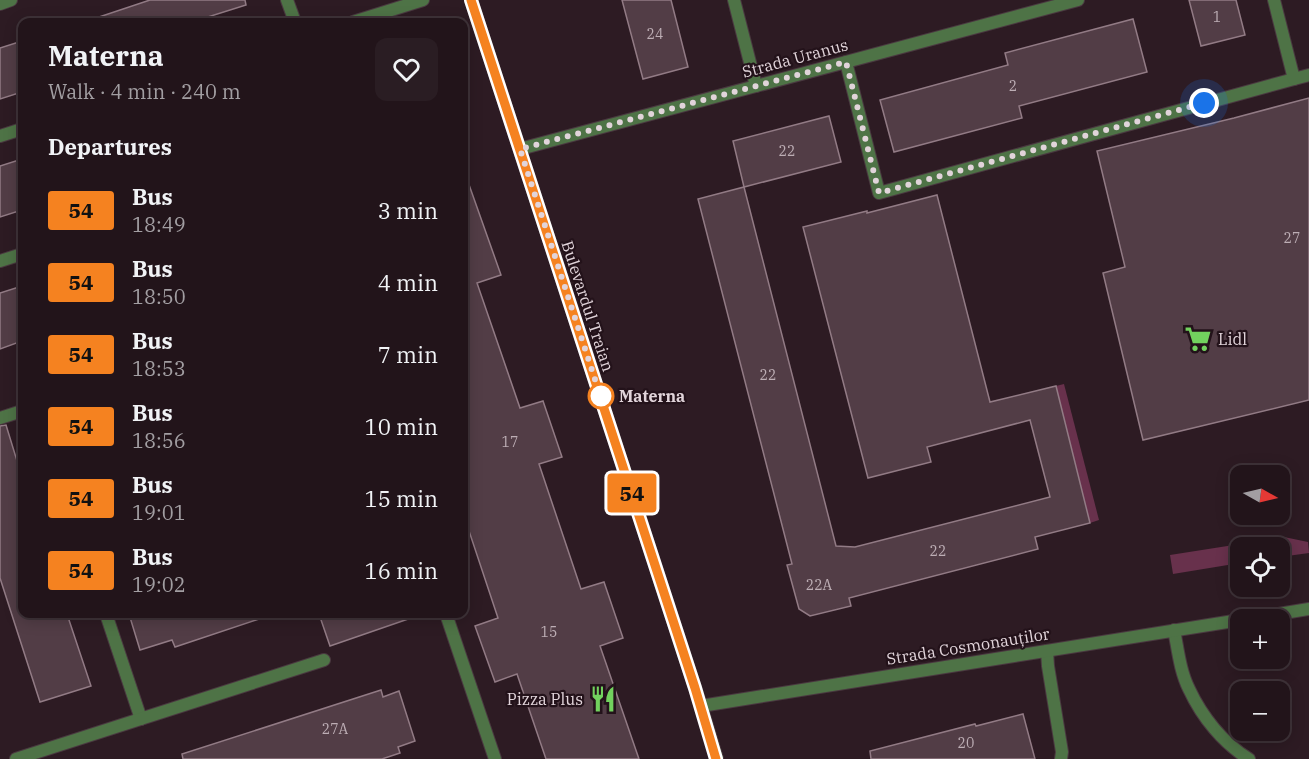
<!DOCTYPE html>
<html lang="en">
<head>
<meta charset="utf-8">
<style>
  :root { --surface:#22141a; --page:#2a1d23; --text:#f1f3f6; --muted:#a29ea2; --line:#3f3339 }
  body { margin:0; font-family:"IBM Plex Serif",serif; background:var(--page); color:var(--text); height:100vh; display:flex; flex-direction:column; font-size:22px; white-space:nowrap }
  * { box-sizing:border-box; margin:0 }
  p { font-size:20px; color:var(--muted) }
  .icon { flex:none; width:33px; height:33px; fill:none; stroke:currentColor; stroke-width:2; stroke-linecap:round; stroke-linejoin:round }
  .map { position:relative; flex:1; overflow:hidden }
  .drawer { position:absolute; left:18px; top:18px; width:450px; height:600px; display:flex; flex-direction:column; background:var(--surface); border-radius:12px; box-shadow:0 3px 15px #0003,0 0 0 2px var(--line) }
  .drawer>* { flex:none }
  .badge { padding:0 12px; border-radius:4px; font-size:21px; line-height:39px }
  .needle { width:39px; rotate:98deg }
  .buttons { position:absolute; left:1230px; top:465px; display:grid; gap:12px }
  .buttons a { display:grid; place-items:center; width:60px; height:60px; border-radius:12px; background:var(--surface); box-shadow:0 3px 15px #0003,0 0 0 2px var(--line); font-size:30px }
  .you { position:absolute; width:30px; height:30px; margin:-15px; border:4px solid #fff; border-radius:50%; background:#1a73e8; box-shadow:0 0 0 9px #1a73e833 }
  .map>.badge { position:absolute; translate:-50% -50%; box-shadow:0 0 0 3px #fff }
  h2 { padding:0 30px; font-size:22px; line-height:54px }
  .round { display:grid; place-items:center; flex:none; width:63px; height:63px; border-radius:12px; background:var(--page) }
  .headline { display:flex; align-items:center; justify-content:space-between; height:102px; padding:0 30px }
  h1 { font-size:28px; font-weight:800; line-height:45px }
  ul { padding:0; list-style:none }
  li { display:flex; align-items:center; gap:18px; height:72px; padding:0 30px }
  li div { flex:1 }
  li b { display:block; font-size:22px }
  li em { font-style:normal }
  li .badge { min-width:66px; font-weight:700; text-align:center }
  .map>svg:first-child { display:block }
</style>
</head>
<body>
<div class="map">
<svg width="1309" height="759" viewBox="0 0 1309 759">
  <rect width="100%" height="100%" fill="#2d1b23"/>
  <g fill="#68314c">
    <path d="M1064,384L1099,520L1090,523L1056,386Z"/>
    <path d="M1284,537L1308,542L1309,553L1280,557V548H1240V563L1173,574L1170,555Z"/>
  </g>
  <g fill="#523d46" stroke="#927b85" stroke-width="1.5">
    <path d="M150,0H245L246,5L192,22H97L96,18Z"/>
    <path d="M622,0H671L688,67L643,79Z"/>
    <path d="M1189,0H1236L1245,35L1201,46Z"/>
    <path d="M1133,19L1147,72L1019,106L1022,118L894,152L880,100L1008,65L1005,53Z"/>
    <path d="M22,41V92L0,99V48Z"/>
    <path d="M1309,98V400L1143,440L1103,273L1125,267L1097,151L1234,118Z"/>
    <path d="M829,116L841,162L744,187L733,141Z"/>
    <path d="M22,159V210L0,217V166Z"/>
    <path d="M467,179L501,275L477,283L520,408L543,401L562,457L539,464L581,589L604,582L623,638L600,646L639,759H546L517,674L495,682L475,626L498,618L464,516V180Z"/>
    <path d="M744,187L836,546L855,547L1050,497L1030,420L927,447L931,462L868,478L803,227L867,211V213L937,195L990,402L1056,386L1090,523L1035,537L1038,549L849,598L851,606L810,616L799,609L787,565L792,564L698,199Z"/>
    <path d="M22,286V341L0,349V293Z"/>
    <path d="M6,425L22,477V614H67L91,686L40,702L0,578V426Z"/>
    <path d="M129,614H261L262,618L175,647L172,640L140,650Z"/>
    <path d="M319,614H413L414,617L330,646Z"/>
    <path d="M381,690L383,697L399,691L415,741L398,747L400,753L382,759H183L182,754Z"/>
    <path d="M1023,714L1035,759H871L870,751L975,724L976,726Z"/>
  </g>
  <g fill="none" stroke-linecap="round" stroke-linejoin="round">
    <g stroke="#4a3940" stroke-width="14">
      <g id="lane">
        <path d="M287,0L295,22"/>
        <path d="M734,0L756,86"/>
        <path d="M0,4L11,0"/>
        <path d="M846,62L879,193L1294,79"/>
        <path d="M0,261L22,254"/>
        <path d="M0,418L22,411"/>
        <path d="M106,614L141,719"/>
        <path d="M446,614L495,759"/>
        <path d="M1047,651L1048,666L1062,752L1061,759"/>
        <path d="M16,759L324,660"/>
      </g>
    </g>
    <g stroke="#4a3940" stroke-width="14">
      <g id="street">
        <path d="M1274,0L1294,79L1309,75"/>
        <path d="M353,22L423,0"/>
        <path d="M0,136L22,129"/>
        <path d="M520,149L1078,0"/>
        <path d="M1241,620L1309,609"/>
        <path d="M1174,630C1178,650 1180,671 1189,689C1202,717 1223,743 1249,759"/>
        <path d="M701,706L1240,620"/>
      </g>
    </g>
    <g stroke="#4a3940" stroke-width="14">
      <path id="secondary" d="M471,0L701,706L717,759"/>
    </g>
    <use href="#lane" stroke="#4e7346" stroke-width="12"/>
    <use href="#street" stroke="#4e7346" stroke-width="12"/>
    <use href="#secondary" stroke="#65a259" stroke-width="12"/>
  </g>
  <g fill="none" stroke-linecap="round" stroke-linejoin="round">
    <g stroke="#fff" stroke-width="14">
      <path id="line" d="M471,0L695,688L716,759"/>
    </g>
    <use href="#line" stroke="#f58220" stroke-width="9"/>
    <path stroke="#e1d4da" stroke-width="6" stroke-dasharray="0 10.8" d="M601,396V398L520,149L846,62L879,193L1204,103"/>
  </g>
  <defs>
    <g id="supermarket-bare" transform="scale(2.07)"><path d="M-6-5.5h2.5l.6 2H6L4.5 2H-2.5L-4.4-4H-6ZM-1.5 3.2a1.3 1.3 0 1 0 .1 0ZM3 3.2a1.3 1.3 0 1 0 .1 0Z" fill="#72d25e" stroke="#23121a" stroke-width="2.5" paint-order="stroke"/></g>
    <g id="restaurant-bare" transform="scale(2.07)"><path d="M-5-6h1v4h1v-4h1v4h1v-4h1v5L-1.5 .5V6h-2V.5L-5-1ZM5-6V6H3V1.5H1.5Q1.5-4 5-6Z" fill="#72d25e" stroke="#23121a" stroke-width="2.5" paint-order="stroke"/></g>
  </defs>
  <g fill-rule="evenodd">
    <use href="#supermarket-bare" x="1198" y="339"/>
    <use href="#restaurant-bare" x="603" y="699"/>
  </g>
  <circle fill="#fff" stroke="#f58220" stroke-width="3" cx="601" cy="396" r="12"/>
  <g text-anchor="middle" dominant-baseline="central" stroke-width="4.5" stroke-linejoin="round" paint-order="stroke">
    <g font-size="14" fill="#bdaeb5">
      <text x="1217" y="17">1</text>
      <text x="655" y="34">24</text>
      <text x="1013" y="86">2</text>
      <text x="787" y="151">22</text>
      <text x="1292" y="238">27</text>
      <text x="768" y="375">22</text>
      <text x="510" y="442">17</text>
      <text x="938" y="551">22</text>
      <text x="819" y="585">22A</text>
      <text x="549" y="632">15</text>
      <text x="335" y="729">27A</text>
      <text x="966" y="743">20</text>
    </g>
    <g font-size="16" fill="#e1d4da" stroke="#23121a">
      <text transform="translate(795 58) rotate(-15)">Strada Uranus</text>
      <text transform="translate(588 306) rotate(72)">Bulevardul Traian</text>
      <text transform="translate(968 646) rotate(-9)">Strada Cosmonauților</text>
    </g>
    <g font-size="16" fill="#e1d4da" stroke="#23121a" text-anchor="start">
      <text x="1218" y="339">Lidl</text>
      <text x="583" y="699" text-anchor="end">Pizza Plus</text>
    </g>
    <g font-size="16" font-weight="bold" fill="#e1d4da" stroke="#23121a" text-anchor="start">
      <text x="619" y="396">Materna</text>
    </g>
  </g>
</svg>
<div class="buttons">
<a><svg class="needle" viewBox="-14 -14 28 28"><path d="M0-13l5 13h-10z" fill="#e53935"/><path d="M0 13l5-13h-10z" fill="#a29ea2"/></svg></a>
<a><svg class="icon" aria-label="locate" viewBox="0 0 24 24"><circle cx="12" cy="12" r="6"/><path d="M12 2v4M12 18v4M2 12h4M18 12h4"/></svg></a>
<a>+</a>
<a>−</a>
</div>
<div class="you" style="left:1204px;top:103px"></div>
<b class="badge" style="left:632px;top:493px;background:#f58220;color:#111">54</b>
<section class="drawer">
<div class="headline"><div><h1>Materna</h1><p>Walk · 4 min · 240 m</p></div><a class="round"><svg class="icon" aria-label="heart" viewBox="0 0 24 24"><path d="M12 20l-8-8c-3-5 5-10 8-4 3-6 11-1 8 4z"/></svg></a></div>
<h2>Departures</h2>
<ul>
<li><span class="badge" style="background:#f58220;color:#111">54</span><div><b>Bus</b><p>18:49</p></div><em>3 min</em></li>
<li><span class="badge" style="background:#f58220;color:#111">54</span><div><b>Bus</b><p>18:50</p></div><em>4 min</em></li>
<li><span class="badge" style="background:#f58220;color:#111">54</span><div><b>Bus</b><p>18:53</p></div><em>7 min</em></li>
<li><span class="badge" style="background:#f58220;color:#111">54</span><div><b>Bus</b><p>18:56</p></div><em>10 min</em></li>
<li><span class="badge" style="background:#f58220;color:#111">54</span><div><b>Bus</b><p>19:01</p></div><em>15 min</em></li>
<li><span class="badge" style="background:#f58220;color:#111">54</span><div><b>Bus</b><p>19:02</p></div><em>16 min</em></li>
</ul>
</section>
</div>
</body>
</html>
